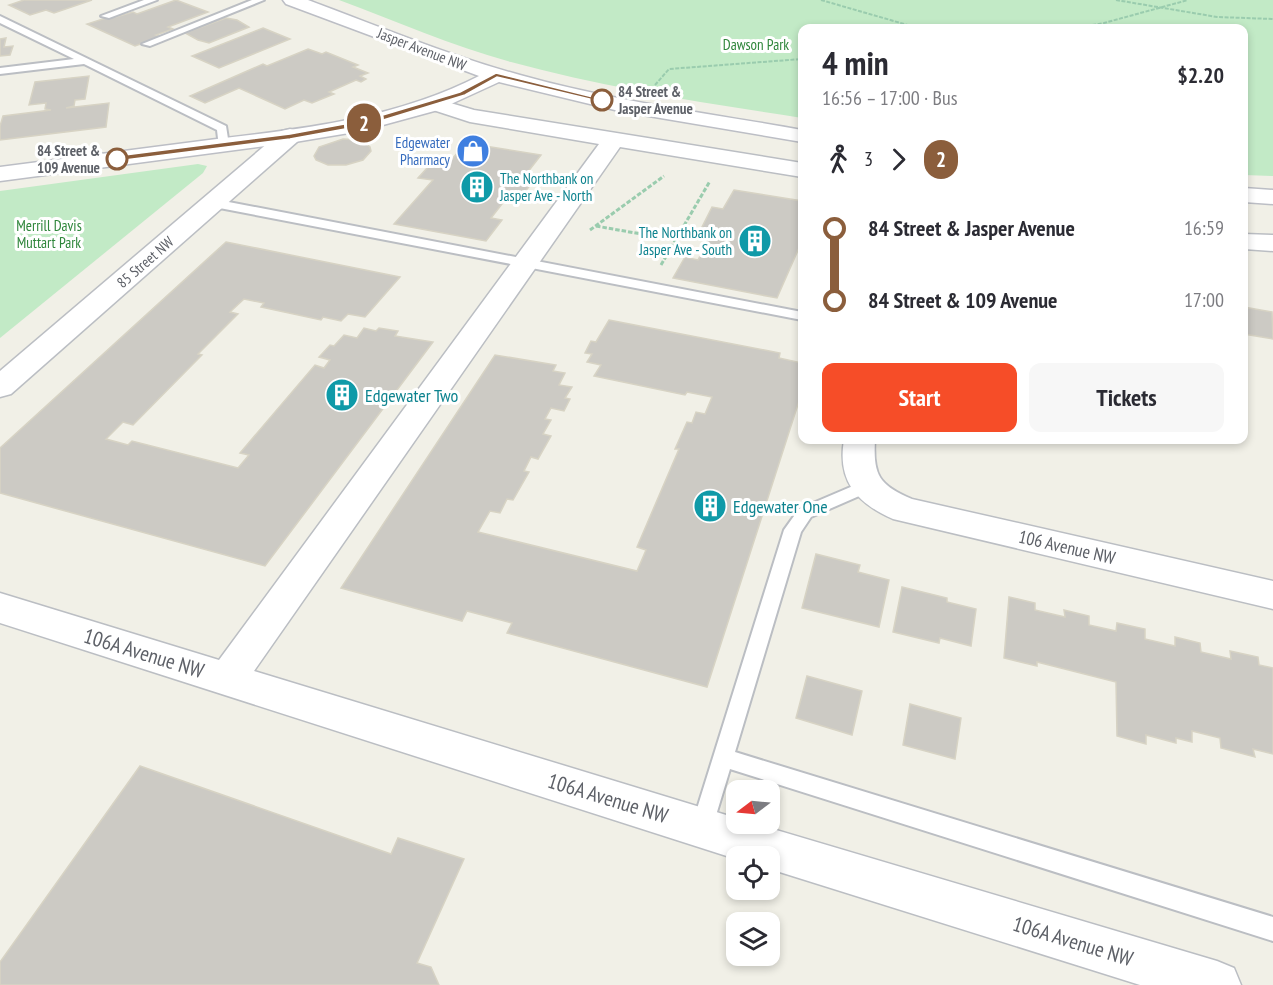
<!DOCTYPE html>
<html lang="en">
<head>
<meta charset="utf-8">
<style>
  :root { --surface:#fff; --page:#f7f7f7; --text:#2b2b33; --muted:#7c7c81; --accent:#f64d28 }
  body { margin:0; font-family:"PT Sans Narrow",sans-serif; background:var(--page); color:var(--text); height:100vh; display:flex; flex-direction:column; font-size:22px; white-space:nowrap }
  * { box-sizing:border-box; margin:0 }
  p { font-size:20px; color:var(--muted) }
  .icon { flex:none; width:33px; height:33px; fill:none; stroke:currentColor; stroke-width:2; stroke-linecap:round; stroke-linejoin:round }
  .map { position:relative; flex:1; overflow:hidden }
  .panel { position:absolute; left:798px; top:24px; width:450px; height:420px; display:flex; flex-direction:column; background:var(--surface); border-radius:12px; box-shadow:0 3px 9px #0003 }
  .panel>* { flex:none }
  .badge { padding:0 12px; border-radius:20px; font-size:21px; line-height:39px }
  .needle { width:39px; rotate:254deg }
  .controls { position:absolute; left:726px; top:780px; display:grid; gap:12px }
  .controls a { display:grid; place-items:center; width:54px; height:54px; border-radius:12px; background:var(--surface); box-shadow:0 3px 9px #0003; font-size:30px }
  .map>.badge { position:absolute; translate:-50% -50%; box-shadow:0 0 0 3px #fff }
  .legs { display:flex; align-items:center; gap:9px; height:66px; padding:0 24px; font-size:20px }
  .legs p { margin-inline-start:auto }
  .overview { display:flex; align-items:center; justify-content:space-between; height:102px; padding:0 24px }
  h1 { font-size:33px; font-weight:700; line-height:45px }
  .cta { display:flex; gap:12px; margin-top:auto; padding:12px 24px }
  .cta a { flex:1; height:69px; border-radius:12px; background:var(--accent); color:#fff; font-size:24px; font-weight:700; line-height:69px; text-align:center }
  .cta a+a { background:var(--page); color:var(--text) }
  ul { padding:0 24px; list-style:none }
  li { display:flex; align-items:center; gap:21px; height:72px; font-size:22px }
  li i { display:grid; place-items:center; width:9px; height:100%; margin:0 8px; background:currentColor }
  li i::after { content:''; width:15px; height:15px; margin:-8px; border:4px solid; border-radius:50%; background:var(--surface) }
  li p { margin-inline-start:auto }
  li:first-child i { background:linear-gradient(#0000 50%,currentColor 0) }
  li:last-child i { background:linear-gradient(currentColor 50%,#0000 0) }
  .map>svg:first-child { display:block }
</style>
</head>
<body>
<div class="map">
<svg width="1273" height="985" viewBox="0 0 1273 985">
  <rect width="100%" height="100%" fill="#f1f0e7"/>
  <g fill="#c2eac6">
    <path d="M339,0H1273V176L1244,175V28H802V118C705,103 606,88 511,62C452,46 396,21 339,0Z"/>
    <path d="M198,164L207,166L203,173L0,338V191Z"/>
  </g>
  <g fill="#cccac4" stroke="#d7d3c4" stroke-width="1.5">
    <path d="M24,0H92L54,13L46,10L30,15L9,5Z"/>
    <path d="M176,0L208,12L168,27L173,29L156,35L161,37L135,46L87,24L112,16L116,17L133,12L137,14Z"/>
    <path d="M226,18L237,20L249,27L209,43L198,40L185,33Z"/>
    <path d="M263,28L290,39L219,68L192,56Z"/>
    <path d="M6,38L4,47L13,46L10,55L0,56V39Z"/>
    <path d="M308,49L322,54L326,52L358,65L353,67L368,73L360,76L366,79L361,82L356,80L329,92L334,94L312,103L304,100L285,109L239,88L205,103L190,96L263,64L267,66Z"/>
    <path d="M89,76L85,99L75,100L74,106L66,108L109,103L106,127L0,140V126L3,116L51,110L45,109L46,103L29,105L35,82Z"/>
    <path d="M343,139L361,140L370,147L371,151L363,160L346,165H328L316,160L314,156L319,147Z"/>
    <path d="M466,143L541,155L527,173L538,175L521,197L509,195L491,218L502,220L486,241L394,224L433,180L418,178L437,157L452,159Z"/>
    <path d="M734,190L802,201V249L799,248L777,298L673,278L685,257L698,260L711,233L700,231L712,207L723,209Z"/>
    <path d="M226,242L400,277L365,317L348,314L341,321L323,317L321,320L261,307L264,303L244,299L230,312L238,314L198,354L202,355L133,425L123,422L106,439L128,445L132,441L238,468L249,455L240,453L315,365L324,368L330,360L319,357L330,345L334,346L344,335L357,338L364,328L376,331L379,328L398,331L395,336L433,342L265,566L0,493V448Z"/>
    <path d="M1244,307L1272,312L1273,339L1244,334Z"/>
    <path d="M609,320L780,353L779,358L802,363V392L707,687L507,633L512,623L467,611L462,621L341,588L495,355L556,365L553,371L565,373L559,385L572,387L565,398L570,399L564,411L551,408L545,419L551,420L543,434L551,436L538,459L531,457L524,471L529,472L513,500L507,499L500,513L490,511L478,532L637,571L646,550L637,547L679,449H675L687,422L692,423L696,412L705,414L712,397L687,392L685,395L594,376L601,365L587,362L592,354L585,353L591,341L596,342Z"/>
    <path d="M816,554L860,565L858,572L889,580L879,627L802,608Z"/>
    <path d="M902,587L947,598V602L976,609L971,646L940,638L939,643L893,632Z"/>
    <path d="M1009,597L1035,603V610L1065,617L1064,610L1089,616V625L1116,631L1117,623L1145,629V639L1175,646V637L1200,643L1201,652L1231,659L1230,651L1258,657L1259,665L1273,668V754L1253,749L1255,757L1221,748L1220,738L1192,731V742L1176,738V743L1146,735V744L1117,736L1116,682L1037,662V666L1004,658Z"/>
    <path d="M807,676L862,691L852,735L796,718Z"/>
    <path d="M910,704L961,718L955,759L903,745Z"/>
    <path d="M140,766L391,854L398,838L464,859L417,963L431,967L439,985H0V962Z"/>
  </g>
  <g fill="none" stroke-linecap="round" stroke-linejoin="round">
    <g stroke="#bbbec3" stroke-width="4">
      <g id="lane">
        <path d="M144,0H157L109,18L101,16Z"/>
        <path d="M252,0H264L150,46L142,44Z"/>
        <path d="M0,16L226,126L229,145L223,148L219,147L217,130L84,64L0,74V68L74,59L0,23Z"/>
        <path d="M213,199L802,312V320L209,206L207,203Z"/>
        <path d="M867,480L873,482L875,486L873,490L811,517L801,532L735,752L1273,917V941L730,769L710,835L702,838L694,835L691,828L784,530L799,509Z"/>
      </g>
    </g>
    <g stroke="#bbbec3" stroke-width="3">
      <g id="street">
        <path d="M434,98L474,110L802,163V177L620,147L254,671L736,818V824H756L1217,961L1234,968L1241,985H1140L770,869V856H736V859L0,623V593L219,660L599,144L470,122L427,108L423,104L427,100Z"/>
        <path d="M290,129L298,131L301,136L298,141L11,394L0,397V371L282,131Z"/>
        <path d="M1244,234L1273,235V251L1244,249Z"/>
        <path d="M844,440H875C873,475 879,485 912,499L1273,581V609L893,519C857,503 837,481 844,440Z"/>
      </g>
    </g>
    <g stroke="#bcbec5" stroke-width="3">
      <g id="secondary">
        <path d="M283,0H308C378,26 447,55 520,75C612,101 708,113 802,130V142L619,111L499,82L438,110L361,131L289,143L0,181V167C70,158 139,149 209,140C302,129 395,119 479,76L286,4Z"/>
        <path d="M1244,188L1273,190V204L1244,202Z"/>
      </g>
    </g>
    <g stroke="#9accae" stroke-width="2" stroke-dasharray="4 1.5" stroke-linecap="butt">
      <path d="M821,0L918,28"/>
      <path d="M1116,0L1217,17L1273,19"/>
      <path d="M1076,28L1104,23L1188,0"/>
      <path d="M655,85L669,69L802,59"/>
    </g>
    <g stroke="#9accae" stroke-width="3" stroke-dasharray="4.5 2" stroke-linecap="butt">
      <path d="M596,226L675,240"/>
      <path d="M590,230L664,176"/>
      <path d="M661,265L710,181"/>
    </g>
    <use href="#lane" fill="#fff" fill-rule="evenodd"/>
    <use href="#street" fill="#fff" fill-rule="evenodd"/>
    <use href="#secondary" fill="#fff" fill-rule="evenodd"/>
  </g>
  <path fill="#8b5e3c" stroke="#fff" stroke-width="1.5" d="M496,73L605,100L602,102L497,77L465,95L367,125L290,139L117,161L113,159L117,156L290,134L366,120L460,92Z"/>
  <defs>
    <g id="shop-disc" transform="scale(1.725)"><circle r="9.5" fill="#3f7fe0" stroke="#fff"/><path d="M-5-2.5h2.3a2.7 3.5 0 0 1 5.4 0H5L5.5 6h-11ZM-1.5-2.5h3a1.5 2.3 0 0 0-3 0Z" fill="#fff"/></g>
    <g id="building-disc" transform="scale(1.725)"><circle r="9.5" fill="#0f9aa8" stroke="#fff"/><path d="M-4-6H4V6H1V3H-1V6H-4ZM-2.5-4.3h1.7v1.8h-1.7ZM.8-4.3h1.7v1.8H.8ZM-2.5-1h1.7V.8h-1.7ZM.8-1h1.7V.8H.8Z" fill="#fff"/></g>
  </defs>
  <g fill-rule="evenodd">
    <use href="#shop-disc" x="473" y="151"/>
    <use href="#building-disc" x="477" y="187"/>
    <use href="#building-disc" x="755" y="241"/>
    <use href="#building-disc" x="342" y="395"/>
    <use href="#building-disc" x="710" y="506"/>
  </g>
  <g fill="#fff" stroke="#8b5e3c" stroke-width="3">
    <circle cx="602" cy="100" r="10"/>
    <circle cx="117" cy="159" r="10"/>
  </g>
  <g text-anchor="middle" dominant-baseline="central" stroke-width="6" stroke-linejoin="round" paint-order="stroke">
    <g font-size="15" fill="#2f863b" stroke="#fff">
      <text x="756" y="44">Dawson Park</text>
      <text x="49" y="225">Merrill Davis<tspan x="49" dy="17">Muttart Park</tspan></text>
    </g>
    <g font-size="15" fill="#5e6168" stroke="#fff">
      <text transform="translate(422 49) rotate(21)">Jasper Avenue NW</text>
      <text transform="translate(145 262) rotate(-41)">85 Street NW</text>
    </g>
    <g font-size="15" font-weight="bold" fill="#5e6168" stroke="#fff" text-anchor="start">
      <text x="618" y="91">84 Street &amp;<tspan x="618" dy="17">Jasper Avenue</tspan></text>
      <text x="100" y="150" text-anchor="end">84 Street &amp;<tspan x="100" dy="17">109 Avenue</tspan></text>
    </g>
    <g font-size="15" fill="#366cbe" stroke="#fff" text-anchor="end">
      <text x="450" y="142">Edgewater<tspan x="450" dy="17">Pharmacy</tspan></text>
    </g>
    <g font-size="15" fill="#0d838f" stroke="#fff" text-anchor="start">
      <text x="500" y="178">The Northbank on<tspan x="500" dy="17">Jasper Ave - North</tspan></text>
      <text x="732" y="232" text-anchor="end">The Northbank on<tspan x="732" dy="17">Jasper Ave - South</tspan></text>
    </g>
    <g font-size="18" fill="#0d838f" stroke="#fff" text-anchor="start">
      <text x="365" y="395">Edgewater Two</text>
      <text x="733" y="506">Edgewater One</text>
    </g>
    <g font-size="18" fill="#5e6168" stroke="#fff">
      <text transform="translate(1067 547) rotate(13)">106 Avenue NW</text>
    </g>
    <g font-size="21" fill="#5e6168" stroke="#fff">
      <text transform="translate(144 653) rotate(17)">106A Avenue NW</text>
      <text transform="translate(608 798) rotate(17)">106A Avenue NW</text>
      <text transform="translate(1073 941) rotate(17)">106A Avenue NW</text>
    </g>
  </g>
</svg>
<div class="controls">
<a><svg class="needle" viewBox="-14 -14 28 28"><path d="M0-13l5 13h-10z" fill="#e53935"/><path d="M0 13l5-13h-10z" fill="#7c7c81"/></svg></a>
<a><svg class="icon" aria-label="locate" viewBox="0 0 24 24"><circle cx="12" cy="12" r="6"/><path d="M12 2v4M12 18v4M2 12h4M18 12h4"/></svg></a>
<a><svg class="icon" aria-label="layers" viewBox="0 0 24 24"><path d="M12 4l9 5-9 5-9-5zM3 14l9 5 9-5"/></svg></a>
</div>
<b class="badge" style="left:364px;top:123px;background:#8b5e3c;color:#fff">2</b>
<section class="panel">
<div class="overview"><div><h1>4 min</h1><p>16:56 – 17:00 · Bus</p></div><b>$2.20</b></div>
<div class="legs"><svg class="icon" aria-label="walk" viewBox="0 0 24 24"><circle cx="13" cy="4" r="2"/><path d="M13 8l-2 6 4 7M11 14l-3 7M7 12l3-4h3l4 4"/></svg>3<svg class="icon" aria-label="forward" viewBox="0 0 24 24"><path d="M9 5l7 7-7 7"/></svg><b class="badge" style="background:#8b5e3c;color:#fff">2</b></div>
<ul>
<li><i style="color:#8b5e3c"></i><b>84 Street &amp; Jasper Avenue</b><p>16:59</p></li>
<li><i style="color:#8b5e3c"></i><b>84 Street &amp; 109 Avenue</b><p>17:00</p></li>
</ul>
<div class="cta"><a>Start</a><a>Tickets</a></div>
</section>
</div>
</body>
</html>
